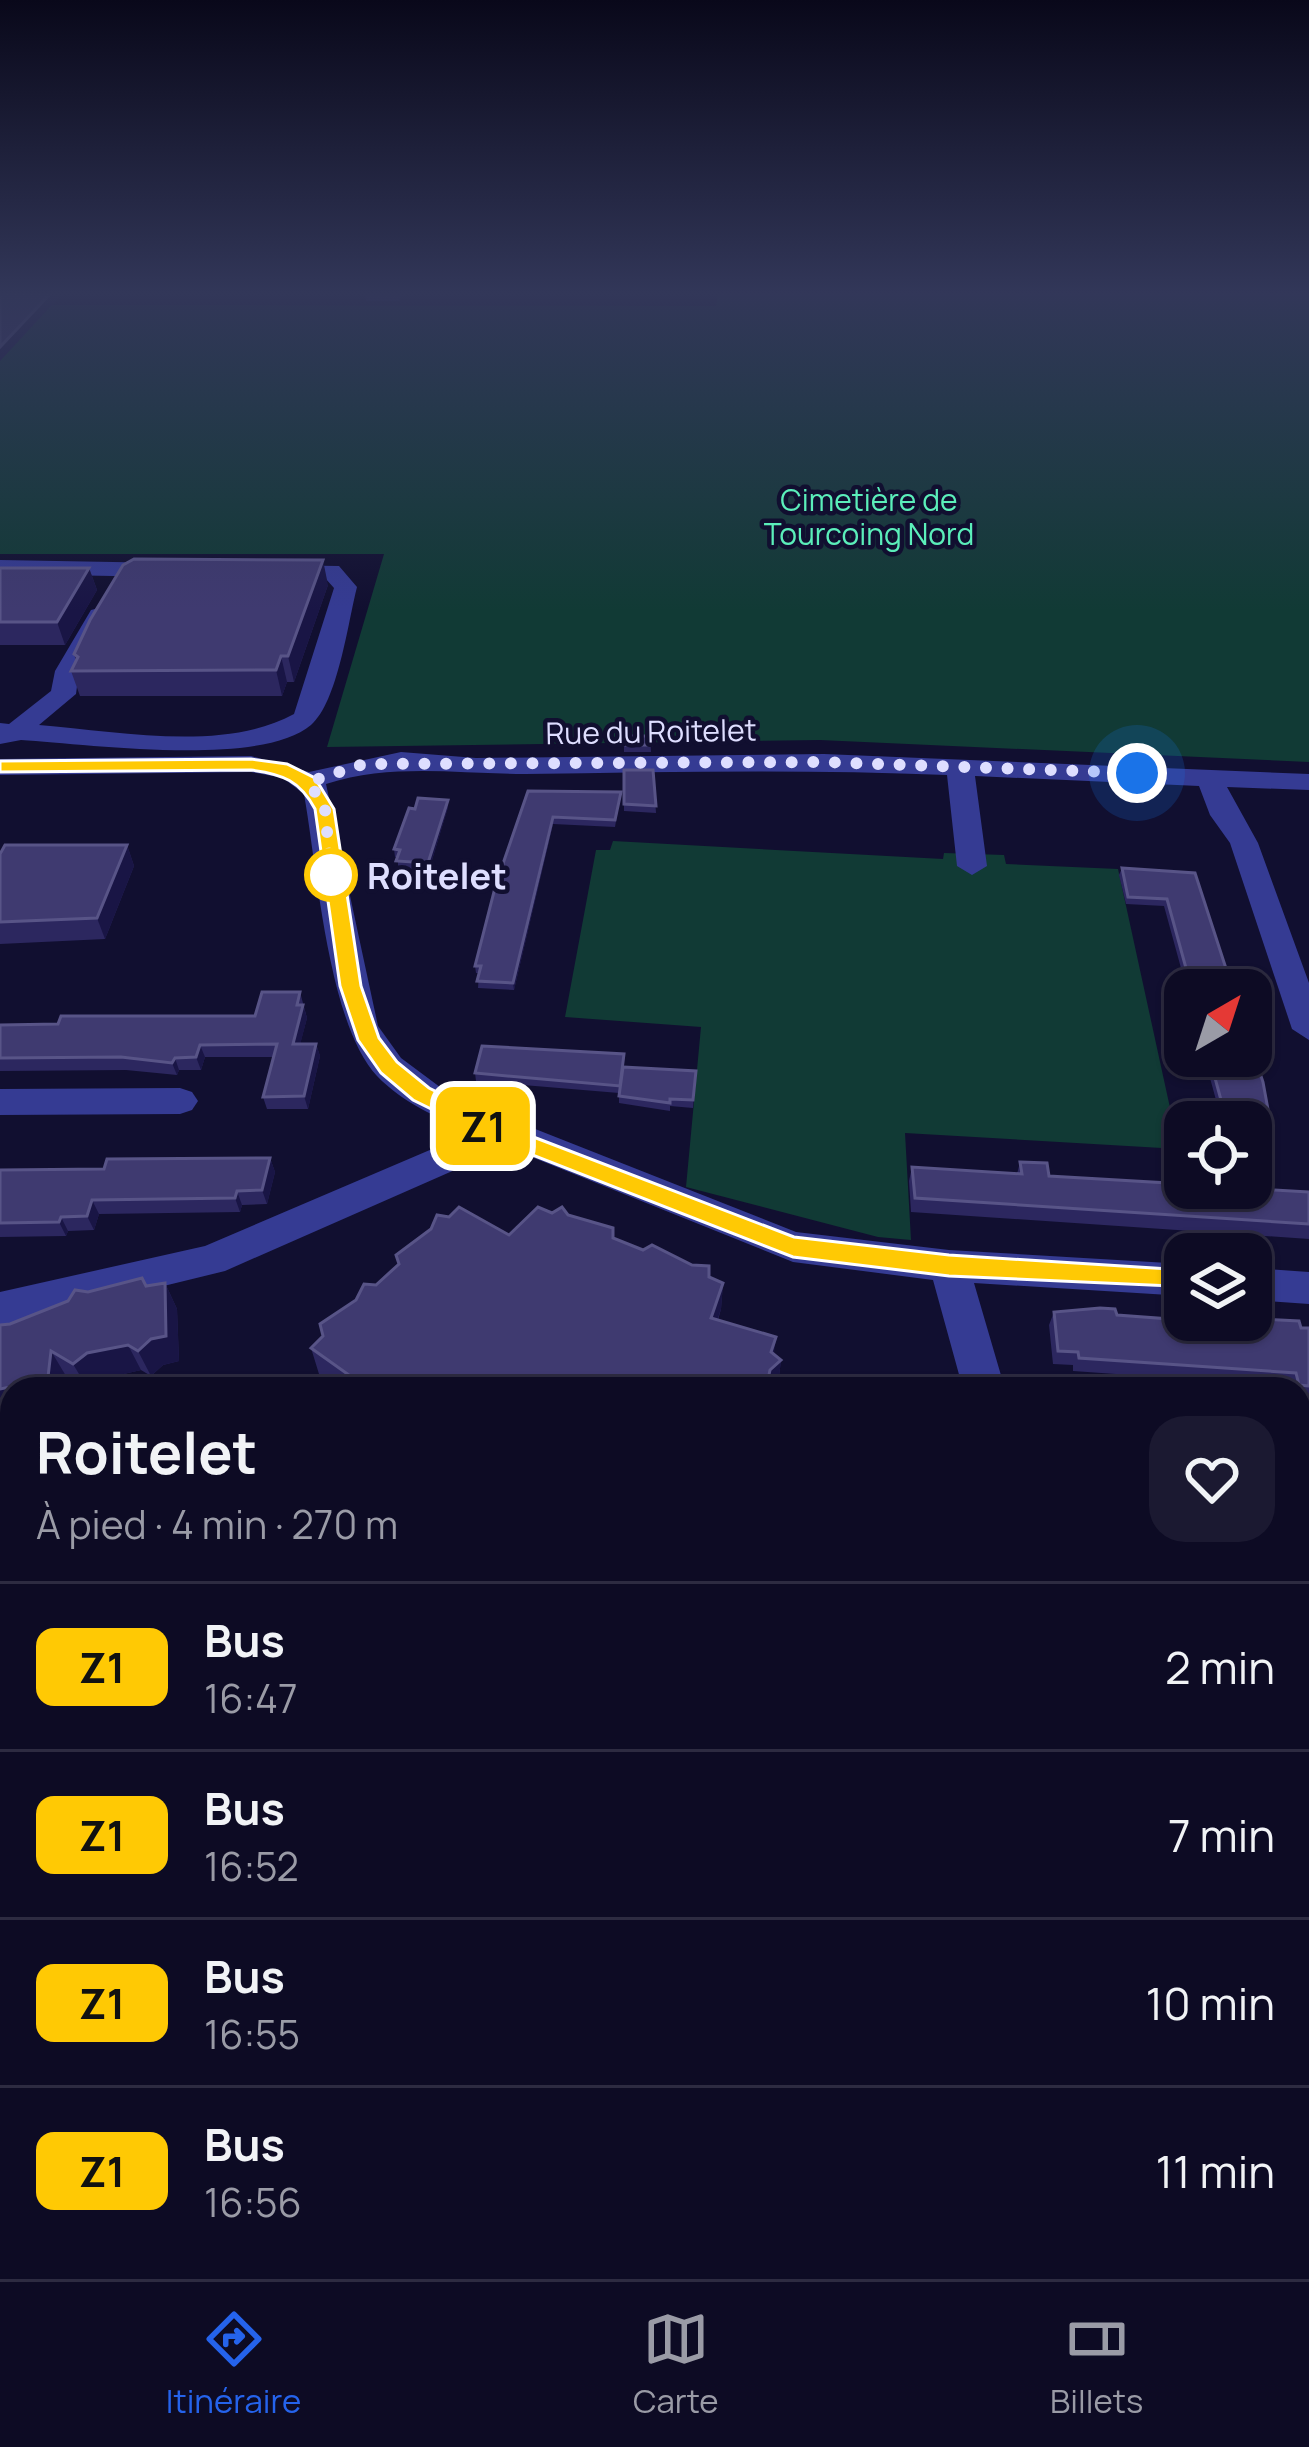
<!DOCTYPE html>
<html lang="fr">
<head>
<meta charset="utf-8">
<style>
  :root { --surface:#0d0b24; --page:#1b1931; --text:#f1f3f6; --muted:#9a9ba6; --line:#2d2b41; --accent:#2563eb }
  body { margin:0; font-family:Manrope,sans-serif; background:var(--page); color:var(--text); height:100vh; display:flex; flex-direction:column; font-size:45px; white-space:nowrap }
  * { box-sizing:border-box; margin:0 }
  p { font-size:39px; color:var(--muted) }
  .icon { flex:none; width:66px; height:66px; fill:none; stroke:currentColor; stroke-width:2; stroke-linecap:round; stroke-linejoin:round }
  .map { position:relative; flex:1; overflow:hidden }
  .panel { position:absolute; left:0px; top:1377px; width:1311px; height:903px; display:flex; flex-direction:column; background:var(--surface); border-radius:36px 36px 0 0; box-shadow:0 3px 9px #0004,0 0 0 3px var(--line) }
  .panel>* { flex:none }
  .badge { padding:0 24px; border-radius:18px; font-size:42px; line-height:78px }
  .needle { width:78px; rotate:39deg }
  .controls { position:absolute; left:1164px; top:969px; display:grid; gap:24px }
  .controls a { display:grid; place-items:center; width:108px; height:108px; border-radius:24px; background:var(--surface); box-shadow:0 3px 9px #0004,0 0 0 3px var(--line); font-size:60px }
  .you { position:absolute; width:60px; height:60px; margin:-30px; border:9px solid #fff; border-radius:50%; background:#1a73e8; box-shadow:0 0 0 18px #1a73e833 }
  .map>.badge { position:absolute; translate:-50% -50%; box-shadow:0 0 0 6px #fff }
  .round { display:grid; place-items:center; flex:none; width:126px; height:126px; border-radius:36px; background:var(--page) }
  .summary { display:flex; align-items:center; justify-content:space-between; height:204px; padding:0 36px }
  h1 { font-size:57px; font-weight:700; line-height:90px }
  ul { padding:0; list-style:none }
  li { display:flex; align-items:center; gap:36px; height:168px; padding:0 36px; border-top:3px solid var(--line) }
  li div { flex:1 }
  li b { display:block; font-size:45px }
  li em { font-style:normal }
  li .badge { min-width:132px; font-weight:700; text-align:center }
  .tab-bar { display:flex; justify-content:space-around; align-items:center; height:168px; border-top:3px solid var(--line); background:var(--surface); font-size:33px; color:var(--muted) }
  .tab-bar a { display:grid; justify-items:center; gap:6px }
  .tab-bar .active { color:var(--accent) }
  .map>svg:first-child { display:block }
</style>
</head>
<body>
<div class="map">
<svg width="1309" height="2279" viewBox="0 0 1309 2279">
  <rect width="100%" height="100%" fill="#110f30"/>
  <g fill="#113a35">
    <path d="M718,292H1309V762L820,740L327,747L384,554H0V334L27,305L716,306Z"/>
    <path d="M613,841L943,859L944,853L1004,855L1006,864L1118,869L1179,1149L905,1133L911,1240L878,1237L686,1187L701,1027L565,1017L596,850H610Z"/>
  </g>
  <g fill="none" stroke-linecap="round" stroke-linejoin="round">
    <g fill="#353b93" fill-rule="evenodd">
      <path d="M0,560L170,563L181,570L170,577L0,574Z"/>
      <path d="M271,565L339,566L357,587C348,622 338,702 311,725C261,768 86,744 21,740L0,744V723L9,724L51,691L55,671L91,610L99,608L111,615L79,671L76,694L39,725C117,731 223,753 294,714L334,588L325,578L271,575Z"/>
      <path d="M401,752L476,758L824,754L1309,774V790L1227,787L1258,843L1309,983V1040L1292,1029L1230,843L1210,815L1199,786L975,776L987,866L972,875L957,866L947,775C807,769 666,772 525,774C457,774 392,763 326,784L378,1026L401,1058L452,1096L796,1232L949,1250L1185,1264V1296L974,1283L1005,1389H963L933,1280L793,1262L507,1147L225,1271L0,1326V1292L205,1246L472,1132C438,1118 403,1103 377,1076C328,1024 317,867 304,794L283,778L251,772L0,775V759L251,756L309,772Z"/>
      <path d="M180,1088L192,1092L198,1101L192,1110L180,1114L0,1115V1089Z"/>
      <path d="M1251,1268L1309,1272V1304L1251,1300Z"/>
      <path d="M12,1453V1493L0,1497V1457Z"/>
      <path d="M12,1712V1762L0,1765V1715Z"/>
      <path d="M1299,2173L1309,2177V2237L1304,2239L1299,2237Z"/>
      <path d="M290,2268H354L355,2279H291Z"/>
      <path d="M615,2268H679L682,2279H618Z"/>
      <path d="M920,2268H985L990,2279H925Z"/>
    </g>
  </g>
  <g fill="#2c275f">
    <path d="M329,292H403L399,301H366L365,293H329Z"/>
    <path d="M0,568H89L97,590L65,645H0Z"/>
    <path d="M328,585L294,682H287L282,696H80L71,671L76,661L74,654Z"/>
    <path d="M624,736H650L651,752H624Z"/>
    <path d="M624,770H653L656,813L624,811Z"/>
    <path d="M528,791L621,792L615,827L553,824L514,990L478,988L479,973H476L475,966Z"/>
    <path d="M448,800V807L429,870L398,868V857H395L394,849L415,809Z"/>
    <path d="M127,845L134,866L105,939L0,944V854Z"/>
    <path d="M1122,868L1195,873L1233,990H1187L1164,906L1126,904L1119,875Z"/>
    <path d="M300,992L307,1018L300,1044H316L320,1056L308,1109H267L263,1097L274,1057H205L201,1070H179L177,1075L126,1070L0,1071V1025L255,1016Z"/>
    <path d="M1204,1056H1251L1273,1137L1270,1144L1251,1143V1122H1222Z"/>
    <path d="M623,1067L696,1071L693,1108L670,1106V1111L619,1103V1093L476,1081L475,1073Z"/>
    <path d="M270,1158L275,1172L267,1204L242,1205L240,1212L99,1214L94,1230L68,1231L66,1236L0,1237V1170L104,1169Z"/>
    <path d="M1020,1162L1049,1176L1309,1192V1239L911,1212L909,1181L912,1167L1017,1174Z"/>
    <path d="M552,1213L568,1215L613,1238L723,1283L721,1309L718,1320L781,1360L778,1385L773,1389H341L319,1374L311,1348L398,1264L396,1255L509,1235Z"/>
    <path d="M165,1283L177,1309L179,1361L163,1365L151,1376L141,1370L102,1379L89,1389L66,1376L65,1389H12V1415L0,1417V1325L10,1324L88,1292Z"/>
    <path d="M1054,1312L1168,1318L1170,1313L1258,1325L1262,1319L1309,1328V1399H1299V1389H1288L1287,1386L1073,1371V1365L1053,1364L1049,1325Z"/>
    <path d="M1299,1755L1309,1756V1889L1299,1888Z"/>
    <path d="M1306,2019H1309V2107L1299,2051V2023Z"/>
  </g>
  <g fill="#191545">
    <path d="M52,292H64L0,361V347Z"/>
    <path d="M323,560L328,585L294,682L288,656Z"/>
    <path d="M89,568L97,590L65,645L57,622Z"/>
    <path d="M281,656L287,682L282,696L276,670Z"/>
    <path d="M448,800V807L429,870L428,863Z"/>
    <path d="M553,817V824L514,990L513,983Z"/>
    <path d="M127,845L134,866L105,939L97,918Z"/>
    <path d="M303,1005L307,1018L297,1057L293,1044Z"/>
    <path d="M316,1044L320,1056L308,1109L304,1096Z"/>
    <path d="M200,1045L205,1057L201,1070L196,1057Z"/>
    <path d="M175,1058L179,1070L177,1075L172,1063Z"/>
    <path d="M270,1158L275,1172L267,1204L262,1190Z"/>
    <path d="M237,1191L242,1205L240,1212L235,1198Z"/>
    <path d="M92,1200L99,1214L94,1230L87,1216Z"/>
    <path d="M61,1217L68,1231L66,1236L59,1222Z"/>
    <path d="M165,1283L177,1309L179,1361L163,1365L151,1376L138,1351Z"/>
    <path d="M723,1283L721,1309L709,1344L711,1318Z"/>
    <path d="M776,1337L773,1363L781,1360L778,1385L773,1389H766L771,1352Z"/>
    <path d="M128,1345L141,1370L102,1379L88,1389L73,1364L87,1353Z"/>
    <path d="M51,1351L66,1376L65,1389H24Z"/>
    <path d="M10,1387L12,1415L0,1417V1389Z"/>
    <path d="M12,1593V1622L7,1625L0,1635V1598Z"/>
    <path d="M12,1892V1909L0,1912V1895Z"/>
    <path d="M6,1979L12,1983V1995L5,1992Z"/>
    <path d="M12,2058V2072L0,2076V2062Z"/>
    <path d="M275,2268H286L287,2279H276Z"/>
  </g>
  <g fill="#3f3a70" stroke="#585487" stroke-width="3">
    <path d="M0,292H52L0,347Z"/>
    <path d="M134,559L323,560L288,656H281L276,670L71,671L78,657L74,654L90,620L123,565Z"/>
    <path d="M0,568H89L57,622H0Z"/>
    <path d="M624,736H650L651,745H624Z"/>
    <path d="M624,770H653L656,806L624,804Z"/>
    <path d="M528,791L621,792L615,820L553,817L513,983L477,981L481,966H475L496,884Z"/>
    <path d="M418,798L448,800L428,863L396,861L400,850L394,849L409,808L415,809Z"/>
    <path d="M5,845H127L97,918L0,922V854Z"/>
    <path d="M1122,868L1195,873L1233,990H1192L1167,899L1128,897Z"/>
    <path d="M262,992H300L297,1005H303L293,1044H316L304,1096L263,1097L277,1044L200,1045L196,1057L175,1058L172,1063L121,1057L0,1058V1025L58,1024L61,1016H255Z"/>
    <path d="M482,1046L624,1054L620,1086L475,1073Z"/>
    <path d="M1251,1046L1263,1082L1273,1137L1251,1135V1122H1227L1209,1056H1251Z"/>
    <path d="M623,1067L696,1071L693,1100L670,1099V1103L619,1096Z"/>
    <path d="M270,1158L262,1190L237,1191L235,1198L92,1200L87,1216L61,1217L59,1222L0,1223V1170L104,1169L107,1159Z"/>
    <path d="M1020,1162L1047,1163L1049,1176L1185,1184V1188H1241L1309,1192V1224L915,1198L912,1167L1022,1174Z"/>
    <path d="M459,1207L509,1235L538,1207L552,1213L562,1207L568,1215L613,1228V1238L643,1250L652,1245L692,1265L709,1266V1277L723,1283L711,1318L776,1337L771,1352L781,1360L770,1370L766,1389H353L356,1380L311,1348L323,1336L320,1324L356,1300L364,1284L376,1285L399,1264L396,1255L431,1229L437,1215L449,1217Z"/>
    <path d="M142,1278L146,1286L165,1283L166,1336L151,1339L138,1351L128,1345L87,1353L73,1364L51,1351L48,1377L24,1389H15L10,1387L0,1389V1325L10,1324L68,1301L75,1290L88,1292Z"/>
    <path d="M1100,1308L1115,1309L1117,1315L1171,1319L1170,1313L1185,1315V1320H1224L1264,1326L1262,1319L1299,1321L1301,1328H1309V1386L1299,1385L1296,1373L1079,1358L1078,1352L1058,1351L1054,1312Z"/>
    <path d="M12,1519V1593L0,1598V1523Z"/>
    <path d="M1299,1755L1309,1756V1880L1299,1879Z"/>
    <path d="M12,1833V1892L0,1895V1842L7,1840L6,1835Z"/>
    <path d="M6,1979L5,1992L12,1990V2058L0,2062V1981Z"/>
    <path d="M190,2268H275L276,2279H191Z"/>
    <path d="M415,2268H519L521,2279H417Z"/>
  </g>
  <linearGradient id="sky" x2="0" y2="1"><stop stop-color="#09081a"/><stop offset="0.48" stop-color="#323759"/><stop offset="1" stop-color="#323759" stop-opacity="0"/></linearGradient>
  <rect width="1309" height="611" fill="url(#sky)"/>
  <path fill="#ffc904" stroke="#fff" stroke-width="3" d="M251,759L287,764L315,778L334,809L361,986L379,1038L397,1062L429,1088L510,1128L794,1237L949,1255L1185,1270L1198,1280L1194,1287L949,1276L793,1257L494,1140L413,1100L381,1073L358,1040L340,986L315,809C300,781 283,774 251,770L0,772V761Z"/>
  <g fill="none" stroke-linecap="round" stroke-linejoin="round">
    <path stroke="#dedeff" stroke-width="12" stroke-dasharray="0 21.6" d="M331,875L325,809L309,782L364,764L824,762L1137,773"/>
  </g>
  <circle fill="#fff" stroke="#ffc904" stroke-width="6" cx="331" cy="875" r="24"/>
  <g text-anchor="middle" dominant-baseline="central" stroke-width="9" stroke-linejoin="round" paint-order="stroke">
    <g font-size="30" fill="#5beeba" stroke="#110f30">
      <text x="869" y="499">Cimetière de<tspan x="869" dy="34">Tourcoing Nord</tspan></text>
    </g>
    <g font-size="30" fill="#dedeff" stroke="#110f30">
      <text transform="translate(651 731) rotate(-1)">Rue du Roitelet</text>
    </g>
    <g font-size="36" font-weight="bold" fill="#dedeff" stroke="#110f30" text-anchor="start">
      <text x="367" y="875">Roitelet</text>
    </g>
  </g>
</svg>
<div class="controls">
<a><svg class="needle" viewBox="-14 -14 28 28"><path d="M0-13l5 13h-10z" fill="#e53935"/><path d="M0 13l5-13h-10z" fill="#9a9ba6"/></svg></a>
<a><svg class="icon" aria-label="locate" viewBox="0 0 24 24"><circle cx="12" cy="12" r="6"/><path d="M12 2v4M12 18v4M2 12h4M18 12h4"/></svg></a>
<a><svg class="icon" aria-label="layers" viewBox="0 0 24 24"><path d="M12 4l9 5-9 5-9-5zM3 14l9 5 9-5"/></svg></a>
</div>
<div class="you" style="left:1137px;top:773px"></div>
<b class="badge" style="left:483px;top:1126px;background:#ffc904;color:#111">Z1</b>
<section class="panel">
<div class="summary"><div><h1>Roitelet</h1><p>À pied · 4 min · 270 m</p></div><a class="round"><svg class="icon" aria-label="heart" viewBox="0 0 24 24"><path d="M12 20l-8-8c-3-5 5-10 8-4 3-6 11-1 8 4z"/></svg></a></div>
<ul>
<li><span class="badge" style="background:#ffc904;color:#111">Z1</span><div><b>Bus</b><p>16:47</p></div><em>2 min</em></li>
<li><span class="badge" style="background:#ffc904;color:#111">Z1</span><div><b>Bus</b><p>16:52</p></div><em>7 min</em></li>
<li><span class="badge" style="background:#ffc904;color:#111">Z1</span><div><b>Bus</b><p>16:55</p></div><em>10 min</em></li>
<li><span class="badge" style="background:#ffc904;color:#111">Z1</span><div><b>Bus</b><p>16:56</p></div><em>11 min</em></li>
</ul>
</section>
</div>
<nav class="tab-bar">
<a class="active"><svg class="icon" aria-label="directions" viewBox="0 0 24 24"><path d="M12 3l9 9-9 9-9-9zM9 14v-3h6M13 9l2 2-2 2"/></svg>Itinéraire</a>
<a><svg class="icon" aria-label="map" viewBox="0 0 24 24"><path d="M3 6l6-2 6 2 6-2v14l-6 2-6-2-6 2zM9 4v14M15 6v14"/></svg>Carte</a>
<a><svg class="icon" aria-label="tickets" viewBox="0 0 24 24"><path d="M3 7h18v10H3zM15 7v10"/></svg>Billets</a>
</nav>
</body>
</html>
